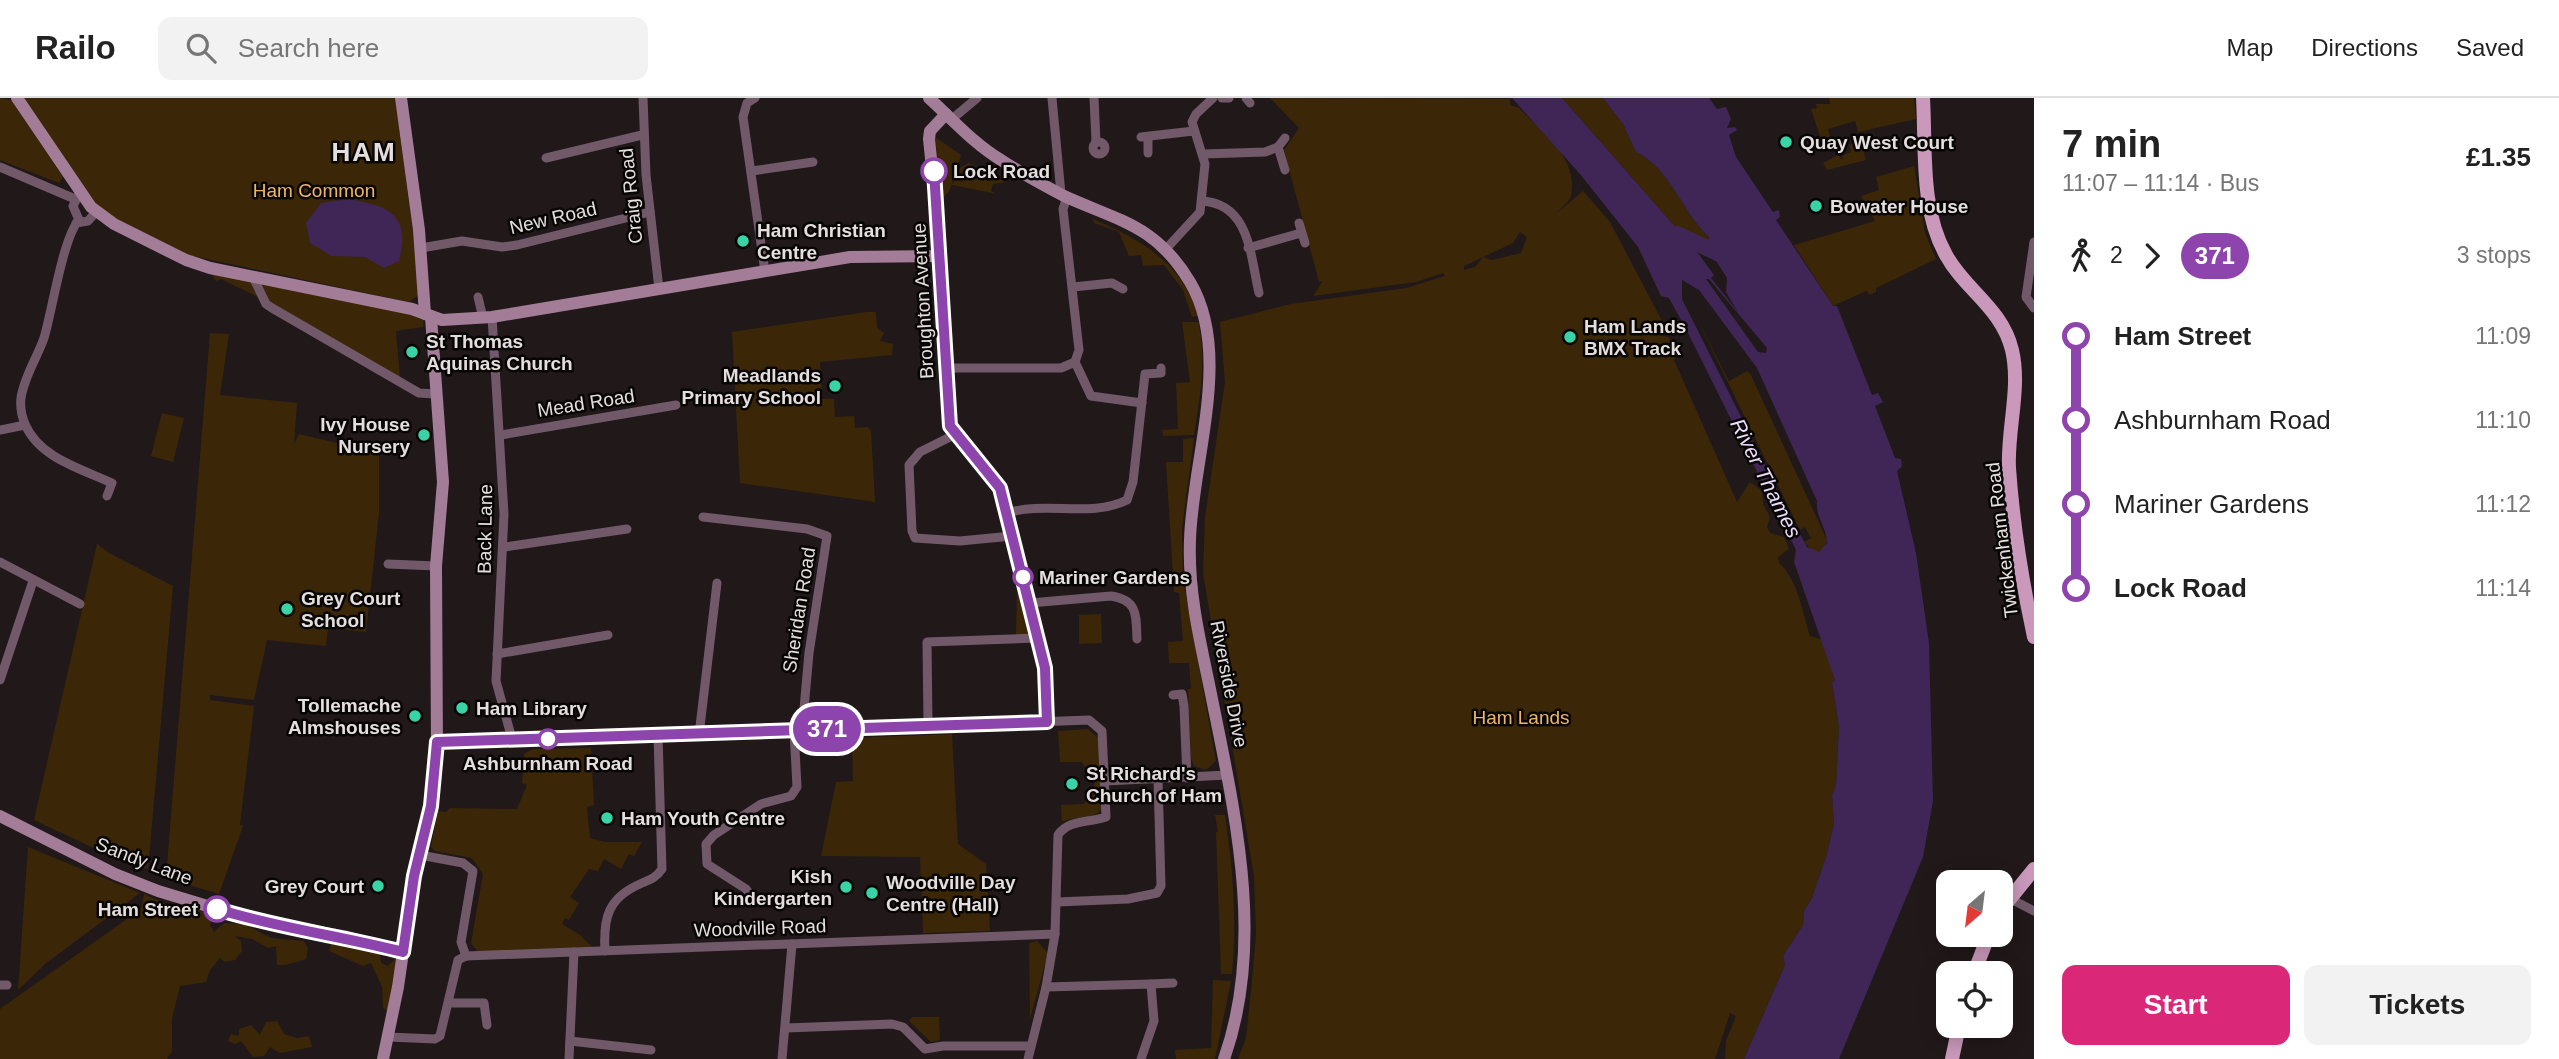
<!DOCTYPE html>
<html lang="en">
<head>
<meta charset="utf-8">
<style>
  :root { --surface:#fff; --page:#f2f2f2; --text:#222; --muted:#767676; --line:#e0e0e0; --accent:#db2777 }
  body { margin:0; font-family:Arial,sans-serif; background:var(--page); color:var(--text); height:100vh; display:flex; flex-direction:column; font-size:26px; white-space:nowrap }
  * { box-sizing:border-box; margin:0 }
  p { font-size:23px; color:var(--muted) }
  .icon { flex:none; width:38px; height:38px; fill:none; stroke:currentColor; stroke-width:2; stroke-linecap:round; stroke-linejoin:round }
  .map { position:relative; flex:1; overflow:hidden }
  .drawer { display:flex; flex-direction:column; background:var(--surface); width:525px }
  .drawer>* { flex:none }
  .badge { padding:0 14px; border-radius:23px; font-size:24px; line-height:46px }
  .needle { width:46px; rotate:208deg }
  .controls { position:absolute; left:1936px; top:772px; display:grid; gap:14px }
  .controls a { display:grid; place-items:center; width:77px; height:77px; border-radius:14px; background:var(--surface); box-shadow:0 4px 18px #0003; font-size:35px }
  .map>.badge { position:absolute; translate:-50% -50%; box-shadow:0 0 0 4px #fff }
  .legs { display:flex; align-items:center; gap:10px; height:77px; padding:0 28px; font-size:23px }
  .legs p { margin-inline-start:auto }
  .overview { display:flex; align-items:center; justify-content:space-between; height:119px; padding:0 28px }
  h1 { font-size:38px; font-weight:700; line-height:52px }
  .primary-button { display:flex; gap:14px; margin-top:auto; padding:14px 28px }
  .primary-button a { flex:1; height:80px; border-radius:14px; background:var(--accent); color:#fff; font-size:28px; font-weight:700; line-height:80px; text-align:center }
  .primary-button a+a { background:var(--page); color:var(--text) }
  ul { padding:0 28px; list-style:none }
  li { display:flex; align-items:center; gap:24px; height:84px; font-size:26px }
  li i { display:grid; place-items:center; width:10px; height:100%; margin:0 9px; background:currentColor }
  li i::after { content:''; width:18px; height:18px; margin:-9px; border:5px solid; border-radius:50%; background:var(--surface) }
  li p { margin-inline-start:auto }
  li:first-child i { background:linear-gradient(#0000 50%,currentColor 0) }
  li:last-child i { background:linear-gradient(currentColor 50%,#0000 0) }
  header { display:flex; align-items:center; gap:42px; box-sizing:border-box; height:98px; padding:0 35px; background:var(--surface); border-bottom:2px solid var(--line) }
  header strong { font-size:33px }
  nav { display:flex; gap:38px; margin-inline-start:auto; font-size:24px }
  .search { width:490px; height:63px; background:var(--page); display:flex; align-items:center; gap:18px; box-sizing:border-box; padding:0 24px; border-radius:14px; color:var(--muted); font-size:26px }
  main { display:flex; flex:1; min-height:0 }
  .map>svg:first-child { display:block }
</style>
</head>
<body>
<header>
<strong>Railo</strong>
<div class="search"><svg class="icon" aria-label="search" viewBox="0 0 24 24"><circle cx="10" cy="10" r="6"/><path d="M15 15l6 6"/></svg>Search here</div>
<nav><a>Map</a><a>Directions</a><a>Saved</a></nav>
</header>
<main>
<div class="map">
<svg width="2034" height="961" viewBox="0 0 2034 961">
  <rect width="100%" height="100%" fill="#211819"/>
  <g fill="#3b2708" fill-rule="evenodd">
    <path d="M0,0L11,2L63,79L59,85L0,62Z"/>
    <path d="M23,0H395L421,195L409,204L188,157L118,122L95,106Z"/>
    <path d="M1270,0L1510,1V7L1519,10C1542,34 1579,60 1571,98C1569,104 1561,110 1557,115L1583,93L1610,124L1661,221L1665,238L1673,242L1677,258L1674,262L1737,404L1750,384L1762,393L1763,406L1770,419L1767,429L1770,435L1784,439L1789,451L1778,459L1779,465C1798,481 1803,517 1810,538L1823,542L1835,582L1832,585L1839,629L1836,689L1832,697L1834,725L1827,756L1812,800L1804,813L1803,827L1783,858L1785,867L1744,961H1725L1726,943L1736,918L1730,915L1715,961H1238L1246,940L1251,893L1256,837L1254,778L1203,475L1205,419L1225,284L1220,224L1291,206L1406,190L1445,178L1443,175L1416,184L1313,198L1323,183L1319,184L1284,52L1299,30ZM1520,134L1527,139L1521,155L1492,162L1483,159L1475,169L1464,172V168L1513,145Z"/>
    <path d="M1562,0H1603L1623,26L1636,54C1670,70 1682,114 1709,139L1704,157L1690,151L1696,140L1678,132Z"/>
    <path d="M1829,0H1914L1916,21L1858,34L1855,23L1828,31L1831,42L1822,44L1811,11L1817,10L1816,6H1830Z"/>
    <path d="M935,39L961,57L949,94L942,100Z"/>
    <path d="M1860,42L1866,62L1827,72L1823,65L1838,57L1842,62L1843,57L1851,54L1849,47Z"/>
    <path d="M969,65L1005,84L993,86L991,93L997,96L952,87L959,70Z"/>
    <path d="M1914,68L1925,135L1936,161L1876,190V194L1870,197L1866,193L1833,208L1794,147L1875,123L1861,98L1879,92L1876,79Z"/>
    <path d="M1093,121C1140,141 1183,165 1198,218L1192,219L1183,192L1164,167L1143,168L1141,157L1129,158L1119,134L1094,125Z"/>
    <path d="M211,176L390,209L424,220L423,229L396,233L400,280L277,208L221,181L216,183Z"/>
    <path d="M867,214H876L877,230L884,235L880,243L893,246L892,257L820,264L822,301H834L835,319L854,318L855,330L868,329L871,333L875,404L740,385L732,234Z"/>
    <path d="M1695,217L1729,283L1747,273L1750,275L1827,442L1824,451L1819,454L1812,453L1804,444L1811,440L1805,429L1800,432Z"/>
    <path d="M1182,224H1198C1207,262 1200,298 1194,337L1163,338L1162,332L1178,331L1176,285L1190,284Z"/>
    <path d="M210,235L229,236L220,297L297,305L294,346L299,336L379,355V415L366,534L328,530L326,548L267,542L254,602L210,597V602L254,608L240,727L243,728L219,796L166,780Z"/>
    <path d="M162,315L184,320L173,364L151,358Z"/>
    <path d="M1194,340L1182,430L1183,481L1216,663L1206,672L1194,668L1191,660L1188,591H1191L1189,565H1169L1168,544L1183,543L1179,495L1174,494L1166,364H1183V341Z"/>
    <path d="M97,446L109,455L173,488L148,771L113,759L34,722Z"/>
    <path d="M1017,487L1030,531L1026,537L1016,539Z"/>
    <path d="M1101,516L1102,545L1079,546V517Z"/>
    <path d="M1088,631L1099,641L1101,712C1091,723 1075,717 1062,724L1061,707L1084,706L1095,685L1082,664H1060L1058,633Z"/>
    <path d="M952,636L958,746L986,766L990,833L923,835L920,759L821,758L836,684L853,683L852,640Z"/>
    <path d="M591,650L594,707L587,709L590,740L605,744H642L634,758L629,756L621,771L604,761L598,773L589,771L570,799L579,805L569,822L565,820L562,826L580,837L592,849L478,854L471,845L483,776L472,760L435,753L431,749L438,713L446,714L450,710L517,711L527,687L522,685L524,656L533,651Z"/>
    <path d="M1215,717H1225C1233,770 1237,823 1232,876H1221L1216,734H1218Z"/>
    <path d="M28,749L140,795L45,866L18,892Z"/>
    <path d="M144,796L178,811L183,807L208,815L213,820L210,827L214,834L224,825L244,826L271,840L304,843L308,851L306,861L286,867H277L276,848L268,850L252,841L235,838L241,843L242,853L235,862L225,864L220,860L210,872L206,884L180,888L172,921V953L167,961H0V911L141,811Z"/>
    <path d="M1037,843L1048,855L1030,921L1029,845Z"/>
    <path d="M331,845L354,848L359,845L379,850L381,865L388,868L396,860L391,916L383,910L382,889L371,865L363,868L329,853Z"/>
    <path d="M1213,882L1231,883L1215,961H1176L1175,952L1211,950Z"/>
    <path d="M912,919H939L940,942L931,944L909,923Z"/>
    <path d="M277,923L284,936L297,940L309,938L312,949L280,955L270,949L264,958L253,959L241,943L235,946L228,943L231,936L239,938V931L251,927L260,937L266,924Z"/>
  </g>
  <g fill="#3f2656" fill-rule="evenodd">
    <path d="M1512,0H1562L1678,132L1696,140L1691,151L1697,154L1714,177L1711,180L1738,214L1726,194L1727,180L1716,163L1704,157L1709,139C1682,114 1670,70 1636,54L1623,26L1603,0H1709L1717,11L1726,9L1731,21L1727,30L1735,29L1737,32L1729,37L1736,59L1773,114L1779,112L1780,119L1776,122L1833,208H1837L1872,297L1878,295L1883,304L1875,308L1895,360L1901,361L1902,368L1897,373L1916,455L1929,545L1933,703L1923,759L1839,961H1744L1785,867L1783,858L1803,827L1804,813L1812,800L1827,756L1834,725L1832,697L1836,688L1839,629L1832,585L1835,582L1794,464L1796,452L1687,233L1669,200L1661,198L1638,149L1580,76ZM1706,181H1709L1767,250L1766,255L1758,254ZM1682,182L1699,192L1757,270L1817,403C1815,418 1827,430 1827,445L1819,454L1807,449L1792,421L1682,201Z"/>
    <path d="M348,101C389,108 411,116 399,163L384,170L365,159L332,158L310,145L306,125L321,105Z"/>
  </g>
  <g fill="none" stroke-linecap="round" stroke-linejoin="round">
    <path stroke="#3f2656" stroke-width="16" d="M1677,136L1726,159"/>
    <g stroke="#715969" stroke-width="9">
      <path d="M643,0L646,77L659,191"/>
      <path d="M755,0L747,5L743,19L765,174"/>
      <path d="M1052,0L1061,96"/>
      <path d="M1094,0L1096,44"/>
      <path d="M1222,0H1229"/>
      <path d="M1246,0L1250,5"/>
      <path d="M952,21L977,0"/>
      <path d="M1141,39L1194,33"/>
      <circle cx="1099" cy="50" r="6"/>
      <path d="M1148,55V39"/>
      <path d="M1204,56L1265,54L1278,49"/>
      <path d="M546,60L642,37"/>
      <path d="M0,69L75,101"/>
      <path d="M1285,72L1278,49L1285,40"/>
      <path d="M752,73L813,64"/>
      <path d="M79,96L73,108L79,122C63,139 52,214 44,240C37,260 24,279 21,300C20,309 22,319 25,326C39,360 82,371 112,385L107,398"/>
      <path d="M1067,99L1063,111L1079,252L1075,264L1091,298L1142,305"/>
      <path d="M1202,103C1250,106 1250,157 1259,195"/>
      <path d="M76,125L88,123L96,114"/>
      <path d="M1299,125L1305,145"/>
      <path d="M2034,144L2026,199L2034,210"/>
      <path d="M421,150L462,143L502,149L517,147L650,114"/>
      <path d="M1248,150L1301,135"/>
      <path d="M1165,152L1200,114L1205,66L1192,24L1196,16L1213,0"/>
      <path d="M941,158L950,328L954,337L1000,390L1045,570L1047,624"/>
      <path d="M253,179L266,206L272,210L419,295L435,296"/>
      <path d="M1073,189L1112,185L1123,191"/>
      <path d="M478,199L483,220"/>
      <path d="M492,219L504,416L496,583L512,641"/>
      <path d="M946,270H1061L1075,264"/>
      <path d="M0,332L25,327"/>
      <path d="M501,337L676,307"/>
      <path d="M954,337L920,354L909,367L912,433L915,440L960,443L1012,438"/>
      <path d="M1007,415C1046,403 1091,420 1127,402L1133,384L1145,276L1161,275V270"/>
      <path d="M703,419L807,431L827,438L809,555L802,633"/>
      <path d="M505,449L627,431"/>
      <path d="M0,464L80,506"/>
      <path d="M388,466L436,468"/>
      <path d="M1030,505L1111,498C1138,502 1136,517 1137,541"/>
      <path d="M497,556L608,537"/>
      <path d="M0,582L33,483"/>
      <path d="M1173,597L1182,596L1184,608L1187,680"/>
      <path d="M928,627L927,544L1037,540"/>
      <path d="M699,637L717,485"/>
      <path d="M437,644L588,641L1089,622L1102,633L1106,719C1089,725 1069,721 1058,737L1055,836L1046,889L1028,961"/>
      <path d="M1105,683L1228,677"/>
      <path d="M420,757L463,765L473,773L461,844L466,858"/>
      <path d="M753,800L746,791L707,766L706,746L714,737L761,706L791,698L797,689L794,633"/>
      <path d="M2009,800L2034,813"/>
      <path d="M1057,804L1128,801L1157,795L1161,788L1158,681"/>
      <path d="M605,853C603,820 608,800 640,786C649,782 656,780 662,771L658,637"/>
      <path d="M466,858L1055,836"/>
      <path d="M1151,886L1173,885"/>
      <path d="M0,887H7"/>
      <path d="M1046,889L1151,886L1154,923L1141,961"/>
      <path d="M449,905H484L487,927"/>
      <path d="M786,930L892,926L903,929L925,951L943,948H1031"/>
      <path d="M388,939L435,941L440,938L458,862L466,858"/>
      <path d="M570,943L651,952"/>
      <path d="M569,961L574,854"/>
      <path d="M782,961L792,846"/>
    </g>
    <g stroke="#a37d97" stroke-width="12">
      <path d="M17,0L91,109L114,126L186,162L210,170L412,211L442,222L492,219L850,159L941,158L929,41L930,33L946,16"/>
      <path d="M401,0L419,132L425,216"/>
      <path d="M929,0C952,21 974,46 1001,62C1021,75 1043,87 1064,98C1119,123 1156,127 1190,184C1233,256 1192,363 1190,442C1188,491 1199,539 1209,586C1233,707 1267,840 1224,961"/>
      <path d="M0,718L115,776L158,793L257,823L347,839L403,854"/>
      <path d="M383,961L398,889L414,778L431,708L437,654L436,468L443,384L431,219"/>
    </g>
    <g stroke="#c998ba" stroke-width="14">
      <path d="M1923,0C1926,51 1920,111 1946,157C1965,192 2002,210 2012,252C2021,290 2007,332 2009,370C2013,427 2022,483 2034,539"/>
      <path d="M2000,813L2034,771"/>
      <path d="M1974,875L1989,836"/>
      <path d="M1952,961L1959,928"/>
    </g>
  </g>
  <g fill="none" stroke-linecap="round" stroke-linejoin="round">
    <g stroke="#fff" stroke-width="16">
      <path id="line-1" d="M217,811C278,830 341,838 403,854L414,778L431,708L437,644L1047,624L1045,570L1000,390L950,328L934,73"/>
    </g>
    <use href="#line-1" stroke="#8e44ad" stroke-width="10"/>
  </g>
  <g fill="#38d4a6" stroke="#080505" stroke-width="2.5">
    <circle cx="1786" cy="44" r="7"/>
    <circle cx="1816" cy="108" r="7"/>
    <circle cx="743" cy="143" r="7"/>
    <circle cx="1570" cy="239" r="7"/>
    <circle cx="412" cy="254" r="7"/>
    <circle cx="835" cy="288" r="7"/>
    <circle cx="424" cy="337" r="7"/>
    <circle cx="287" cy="511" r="7"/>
    <circle cx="462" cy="610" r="7"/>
    <circle cx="415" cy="618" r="7"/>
    <circle cx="1072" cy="686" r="7"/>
    <circle cx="607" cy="720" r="7"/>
    <circle cx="378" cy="788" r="7"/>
    <circle cx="846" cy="789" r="7"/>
    <circle cx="872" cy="795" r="7"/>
  </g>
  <g fill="#fff" stroke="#8e44ad" stroke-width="3.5">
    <circle cx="934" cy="73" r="12"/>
    <circle cx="1023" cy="479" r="9"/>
    <circle cx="548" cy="641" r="9"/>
    <circle cx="217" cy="811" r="12"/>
  </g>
  <g text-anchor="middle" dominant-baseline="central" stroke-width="5" stroke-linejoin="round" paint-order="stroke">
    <g font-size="19" font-weight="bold" fill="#e5dedf" stroke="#080505" text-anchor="start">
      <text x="1800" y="44">Quay West Court</text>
      <text x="1830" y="108">Bowater House</text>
      <text x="757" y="132">Ham Christian<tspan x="757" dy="22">Centre</tspan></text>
      <text x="1584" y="228">Ham Lands<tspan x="1584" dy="22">BMX Track</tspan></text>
      <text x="426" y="243">St Thomas<tspan x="426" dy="22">Aquinas Church</tspan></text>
      <text x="821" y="277" text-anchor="end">Meadlands<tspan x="821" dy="22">Primary School</tspan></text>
      <text x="410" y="326" text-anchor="end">Ivy House<tspan x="410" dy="22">Nursery</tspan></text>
      <text x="301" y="500">Grey Court<tspan x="301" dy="22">School</tspan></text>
      <text x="401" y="607" text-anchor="end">Tollemache<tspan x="401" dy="22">Almshouses</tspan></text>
      <text x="476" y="610">Ham Library</text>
      <text x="1086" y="675">St Richard's<tspan x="1086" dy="22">Church of Ham</tspan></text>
      <text x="621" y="720">Ham Youth Centre</text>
      <text x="832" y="778" text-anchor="end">Kish<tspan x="832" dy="22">Kindergarten</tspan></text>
      <text x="886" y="784">Woodville Day<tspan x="886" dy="22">Centre (Hall)</tspan></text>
      <text x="364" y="788" text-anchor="end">Grey Court</text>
    </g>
    <g font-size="19" font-weight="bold" fill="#e5dedf" stroke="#080505" text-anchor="start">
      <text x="953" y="73">Lock Road</text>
      <text x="1039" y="479">Mariner Gardens</text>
      <text x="548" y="665" text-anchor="middle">Ashburnham Road</text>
      <text x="198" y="811" text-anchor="end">Ham Street</text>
    </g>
    <g font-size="19" fill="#f0b667" stroke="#080505">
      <text x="314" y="92">Ham Common</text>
      <text x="1521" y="619">Ham Lands</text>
    </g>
    <g font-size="19" fill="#e5dedf" stroke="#080505">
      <text transform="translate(631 98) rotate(-96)">Craig Road</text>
      <text transform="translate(553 120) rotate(-13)">New Road</text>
      <text transform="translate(923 203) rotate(-93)">Broughton Avenue</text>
      <text transform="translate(586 305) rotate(-9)">Mead Road</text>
      <text transform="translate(485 431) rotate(-89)">Back Lane</text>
      <text transform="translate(2002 442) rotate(-97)">Twickenham Road</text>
      <text transform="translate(799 512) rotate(-81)">Sheridan Road</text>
      <text transform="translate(1229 586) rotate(79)">Riverside Drive</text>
      <text transform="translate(144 763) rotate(21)">Sandy Lane</text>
      <text transform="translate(760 830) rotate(-2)">Woodville Road</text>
    </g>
    <g font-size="21" font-style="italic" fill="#ebdcfc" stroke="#080505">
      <text transform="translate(1766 380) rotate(63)">River Thames</text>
    </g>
    <g font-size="26" font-weight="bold" letter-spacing="2" fill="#e5dedf" stroke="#080505">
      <text x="364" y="54">HAM</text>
    </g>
  </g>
</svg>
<div class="controls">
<a><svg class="needle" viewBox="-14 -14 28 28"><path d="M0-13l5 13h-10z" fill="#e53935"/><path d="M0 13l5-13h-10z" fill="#767676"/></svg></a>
<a><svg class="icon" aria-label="locate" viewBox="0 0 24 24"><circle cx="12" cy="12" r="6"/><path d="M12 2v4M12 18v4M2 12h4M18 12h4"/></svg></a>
</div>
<b class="badge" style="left:827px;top:631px;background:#8e44ad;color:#fff">371</b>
</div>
<section class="drawer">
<div class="overview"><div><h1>7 min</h1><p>11:07 – 11:14 · Bus</p></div><b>£1.35</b></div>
<div class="legs"><svg class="icon" aria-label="walk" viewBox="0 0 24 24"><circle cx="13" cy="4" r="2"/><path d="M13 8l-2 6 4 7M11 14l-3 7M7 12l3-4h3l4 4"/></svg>2<svg class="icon" aria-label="forward" viewBox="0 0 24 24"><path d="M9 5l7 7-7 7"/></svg><b class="badge" style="background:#8e44ad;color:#fff">371</b><p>3 stops</p></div>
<ul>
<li><i style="color:#8e44ad"></i><b>Ham Street</b><p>11:09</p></li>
<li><i style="color:#8e44ad"></i><span>Ashburnham Road</span><p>11:10</p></li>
<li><i style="color:#8e44ad"></i><span>Mariner Gardens</span><p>11:12</p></li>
<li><i style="color:#8e44ad"></i><b>Lock Road</b><p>11:14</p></li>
</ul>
<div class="primary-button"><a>Start</a><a>Tickets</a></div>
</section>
</main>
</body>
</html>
